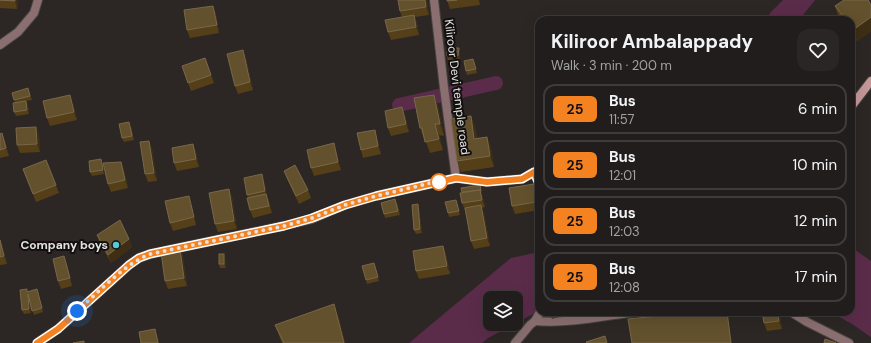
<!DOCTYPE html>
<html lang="en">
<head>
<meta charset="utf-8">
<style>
  :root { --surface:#211d1c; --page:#292625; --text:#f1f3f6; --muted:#a2a2a3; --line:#3e3b3b }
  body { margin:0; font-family:"DM Sans",sans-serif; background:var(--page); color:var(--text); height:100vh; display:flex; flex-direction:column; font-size:15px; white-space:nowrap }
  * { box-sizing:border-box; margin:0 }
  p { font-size:13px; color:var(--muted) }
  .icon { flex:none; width:22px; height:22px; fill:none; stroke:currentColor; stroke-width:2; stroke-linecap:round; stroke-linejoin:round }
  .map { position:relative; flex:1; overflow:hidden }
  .panel { position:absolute; left:535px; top:16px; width:320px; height:300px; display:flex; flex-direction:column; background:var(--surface); border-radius:12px; box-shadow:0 4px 16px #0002,0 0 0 1px var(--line) }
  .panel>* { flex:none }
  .badge { padding:0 8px; border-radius:6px; font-size:14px; line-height:26px }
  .tools { position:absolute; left:483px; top:291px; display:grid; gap:8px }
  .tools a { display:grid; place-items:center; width:40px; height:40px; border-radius:8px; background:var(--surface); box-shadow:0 4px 16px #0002,0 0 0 1px var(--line); font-size:20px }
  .you { position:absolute; width:20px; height:20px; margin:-10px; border:3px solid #fff; border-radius:50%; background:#1a73e8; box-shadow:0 0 0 6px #1a73e833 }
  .map>.badge { position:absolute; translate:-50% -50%; box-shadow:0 0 0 2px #fff }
  .round { display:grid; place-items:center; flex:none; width:42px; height:42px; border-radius:12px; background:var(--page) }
  .headline { display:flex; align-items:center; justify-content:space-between; height:68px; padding:0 16px }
  h1 { font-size:19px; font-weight:700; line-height:30px }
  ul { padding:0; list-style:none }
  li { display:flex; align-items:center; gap:12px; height:50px; margin:0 8px 6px; padding:0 8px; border:2px solid var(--line); border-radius:12px }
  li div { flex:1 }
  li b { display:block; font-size:15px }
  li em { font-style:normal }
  li .badge { min-width:44px; font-weight:700; text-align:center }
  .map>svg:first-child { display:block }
</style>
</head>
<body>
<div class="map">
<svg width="871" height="343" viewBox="0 0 871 343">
  <rect width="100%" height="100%" fill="#2c2725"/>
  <g fill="#5b2c4a">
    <path d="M783,0H815L799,20H768L770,13Z"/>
    <path d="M851,247L871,261V337L852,324L830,312H851Z"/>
    <path d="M539,252V311L516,323V298H490V324H515L488,338L482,343H409L511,258Z"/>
  </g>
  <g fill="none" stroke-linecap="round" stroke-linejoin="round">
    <path stroke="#5b2c4a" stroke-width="14" d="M399,105L496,83"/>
    <g stroke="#494543" stroke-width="10">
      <g id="minor">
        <path d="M434,0L444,88L456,178"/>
        <path d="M0,45L18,32L34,13L38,0"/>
        <path d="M534,173L539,184"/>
        <path d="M791,312L807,322L849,343"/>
        <path d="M535,321C569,324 603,316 636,312"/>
        <path d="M515,343L530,325L535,321L540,312"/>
      </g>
    </g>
    <g stroke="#494543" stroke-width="10">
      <g id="secondary">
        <path d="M851,107L871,81"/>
        <path d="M37,343L58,329L129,265L139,258L150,254L283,226L312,219L345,205L376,196L456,178L487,182L522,179L539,169"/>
      </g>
    </g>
    <use href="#minor" stroke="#8b6f70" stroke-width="8"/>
    <use href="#secondary" stroke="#c49799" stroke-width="8"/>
  </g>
  <g fill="#543f18">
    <path d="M0,0H18L17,9L0,8Z"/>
    <path d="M427,0L429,15L415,17L417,23L419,35L391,40L388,32L402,17L400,11Z"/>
    <path d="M447,0H479L480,5L450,9Z"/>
    <path d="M844,0H868L871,5V31L857,41L851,33V20H841L839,18L835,6Z"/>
    <path d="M213,6L216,14L219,33L190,38L187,30Z"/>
    <path d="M459,48L460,52V60H448L447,56Z"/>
    <path d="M205,58L214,83L191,91L182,66Z"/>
    <path d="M246,58L253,90L238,94L235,86Z"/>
    <path d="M473,59L477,73L467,75L466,71Z"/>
    <path d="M28,88L32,100L26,101L28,105L29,114L16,116L14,112L15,102L12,93Z"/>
    <path d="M434,95L438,106L444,136L439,135L443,150L430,153L425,139H424L420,128Z"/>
    <path d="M73,103L77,120L50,126L47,118Z"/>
    <path d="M405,115L409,132L391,136L388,128Z"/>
    <path d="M471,116L475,127L477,138L487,137L491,148L494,167L461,172L457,161Z"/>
    <path d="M131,126L134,140L124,142L122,138Z"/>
    <path d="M375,130L381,154L363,158L361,150Z"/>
    <path d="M0,134L5,141L9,156L0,158Z"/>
    <path d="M39,135L40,152L20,153L17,145Z"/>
    <path d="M851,139L856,158L851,159Z"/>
    <path d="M149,141L152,149L157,181L148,182L145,174Z"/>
    <path d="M193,144L196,152L199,167L177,171L174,163Z"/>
    <path d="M336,151L341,170L314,176L311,168Z"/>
    <path d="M46,160L59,193L36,202L23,169Z"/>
    <path d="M121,162L124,170L128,188L111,192L108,184Z"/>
    <path d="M102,163L104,174L92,176L90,172Z"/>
    <path d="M284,171L308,190L311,198L299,204L287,179Z"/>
    <path d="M264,182L272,213L253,218L250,210L249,198L247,195Z"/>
    <path d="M534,184L536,192L539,210L515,214L512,206Z"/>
    <path d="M480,185L483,198L485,207L482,208L484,213L490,246L474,249L471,241L465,210L462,203Z"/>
    <path d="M229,189L232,197L237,229L218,232L215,224Z"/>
    <path d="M456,200L460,215L449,217L448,213Z"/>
    <path d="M397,203L400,215L385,218L384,214Z"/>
    <path d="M191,204L196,225L173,231L170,223Z"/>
    <path d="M419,208L422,233L416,234L414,230Z"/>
    <path d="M97,235L129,239L132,247L111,263L100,243Z"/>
    <path d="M0,240L3,248L7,264L0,265Z"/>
    <path d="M443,246L446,254L450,274L419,279L416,271Z"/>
    <path d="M180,249L183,257L187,286L168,289L165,281Z"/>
    <path d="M224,254L225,258L226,268H220L219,264Z"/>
    <path d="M64,256L67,264L72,286L61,289L58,281Z"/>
    <path d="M374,263L379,281L367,284L366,280Z"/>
    <path d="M37,289L43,312L34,315L30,301L31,313L24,314L22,310L28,292Z"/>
    <path d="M550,312H565L566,315L552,319Z"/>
    <path d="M609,312H624L610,316Z"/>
    <path d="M762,312H779L782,329L767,331L764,323Z"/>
    <path d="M339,318L345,343H282L275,325Z"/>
  </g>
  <g fill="#3d2e14">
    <path d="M15,0H18L17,9L15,1Z"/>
    <path d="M425,0H427L429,15L426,7Z"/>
    <path d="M213,6L216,14L219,33L217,25Z"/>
    <path d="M414,15L417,23L419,35L416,27Z"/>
    <path d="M871,17V31L857,41L853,30Z"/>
    <path d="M459,48L460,52V60L458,56Z"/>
    <path d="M243,50L246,58L253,90L250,82Z"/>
    <path d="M70,95L73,103L77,120L74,112Z"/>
    <path d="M434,95L438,106L444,136L440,124Z"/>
    <path d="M26,101L28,105L29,114L27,110Z"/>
    <path d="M402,107L405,115L409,132L406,124Z"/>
    <path d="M471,116L475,127L478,150L474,139Z"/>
    <path d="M435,124L439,135L443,150L439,139Z"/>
    <path d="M36,127L39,135L40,152L37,144Z"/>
    <path d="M375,130L381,154L378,146Z"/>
    <path d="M2,133L5,141L9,156L6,148Z"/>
    <path d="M487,137L491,148L494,167L490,156Z"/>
    <path d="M149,141L152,149L157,181L154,173Z"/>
    <path d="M334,143L336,151L341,170L338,162Z"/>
    <path d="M193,144L196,152L199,167L196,159Z"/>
    <path d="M121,162L124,170L128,188L125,180Z"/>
    <path d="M262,174L264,182L272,213L265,191Z"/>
    <path d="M534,184L536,192L539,210L536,202Z"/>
    <path d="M480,185L483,198L485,207L482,200Z"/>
    <path d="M229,189L232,197L237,229L234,221Z"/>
    <path d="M418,204L419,208L422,233L420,229Z"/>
    <path d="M481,205L484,213L490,246L487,238Z"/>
    <path d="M129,239L132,247L111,263L108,255Z"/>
    <path d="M0,240L3,248L7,264L4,256Z"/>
    <path d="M443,246L446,254L450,274L447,266Z"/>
    <path d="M180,249L183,257L187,286L184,278Z"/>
    <path d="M224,254L225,258L226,268L224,264Z"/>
    <path d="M64,256L67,264L72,286L70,278Z"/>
    <path d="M28,294L29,298L31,313L29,309Z"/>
    <path d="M334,304L339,318L345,343H344Z"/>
    <path d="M727,312L728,313L732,343H731Z"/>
    <path d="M777,312H779V314L782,329L779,321Z"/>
    <path d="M155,329L158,337L159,343H158Z"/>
  </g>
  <g fill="#63512d" stroke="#786749">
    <path d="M0,0H15V1Z"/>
    <path d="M398,0H425L426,7L400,11Z"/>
    <path d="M447,0H457L447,1Z"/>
    <path d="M844,0H868L871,5V17L853,30L851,27V20H846L835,6Z"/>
    <path d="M213,6L217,25L187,30L184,10Z"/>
    <path d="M414,15L416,27L388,32L385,20Z"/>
    <path d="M447,48H459L458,56H447Z"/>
    <path d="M243,50L250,82L235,86L227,54Z"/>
    <path d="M205,58L211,75L188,83L182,66Z"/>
    <path d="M473,59L476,69L466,71L464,61Z"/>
    <path d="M28,88L30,96L14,100L12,93Z"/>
    <path d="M70,95L74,112L47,118L43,101Z"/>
    <path d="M434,95L440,124H435L439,139L425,142L422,128H420L414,98Z"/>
    <path d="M26,101L27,110L14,112L13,103Z"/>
    <path d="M402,107L406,124L388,128L385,111Z"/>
    <path d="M471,116L474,139L487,137L490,156L457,161L451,119Z"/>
    <path d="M129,122L132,136L122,138L119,124Z"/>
    <path d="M36,127L37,144L17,145L16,128Z"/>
    <path d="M375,130L378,146L361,150L357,133Z"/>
    <path d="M2,133L6,148L0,150V134Z"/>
    <path d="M851,139L854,154H851Z"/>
    <path d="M149,141L154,173L145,174L140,142Z"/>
    <path d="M334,143L338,162L311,168L307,150Z"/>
    <path d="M193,144L196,159L174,163L172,148Z"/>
    <path d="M101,159L103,170L90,172L89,161Z"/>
    <path d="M46,160L56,185L33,194L23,169Z"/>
    <path d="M121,162L125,180L108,184L103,163Z"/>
    <path d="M295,165L308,190L296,196L284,171Z"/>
    <path d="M262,174L265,191L247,195L244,178Z"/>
    <path d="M534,184L536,202L512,206L509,188Z"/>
    <path d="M480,185L481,191L480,190L462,192L461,188Z"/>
    <path d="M229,189L234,221L215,224L209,193Z"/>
    <path d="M480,190L482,200L462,203L460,193Z"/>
    <path d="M266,194L269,206L250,210L247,198Z"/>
    <path d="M189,196L194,217L170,223L165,201Z"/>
    <path d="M395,199L398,211L384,214L381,203Z"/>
    <path d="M456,200L459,211L448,213L445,202Z"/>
    <path d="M418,204L420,229L414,230L412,205Z"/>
    <path d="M481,205L487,238L471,241L465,208Z"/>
    <path d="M120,220L129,239L108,255L97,235Z"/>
    <path d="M0,240L4,256L0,257Z"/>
    <path d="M443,246L447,266L416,271L413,251Z"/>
    <path d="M180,249L184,278L165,281L161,252Z"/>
    <rect x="219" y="254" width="5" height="10"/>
    <path d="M64,256L70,278L58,281L53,259Z"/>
    <path d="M374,263L378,277L366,280L362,266Z"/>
    <path d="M27,289V292L37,289L42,308L32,311L28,294L29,309L22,310L20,290Z"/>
    <path d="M334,304L344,343H284L275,325Z"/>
    <path d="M550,312H562L551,315Z"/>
    <path d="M698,312H727L731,343H632L628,319Z"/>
    <path d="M762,312H777L779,321L764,323Z"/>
    <path d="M155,329L158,343H141L139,332Z"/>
    <path d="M605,336L607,343H587L586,342Z"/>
    <path d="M825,339L836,343H824Z"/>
    <path d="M84,341V343H73Z"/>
  </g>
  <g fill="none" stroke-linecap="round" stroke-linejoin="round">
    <g stroke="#fff" stroke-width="9">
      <path id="line" d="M37,343L58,329L129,265L139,258L150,254L284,226L312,218L345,205L376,196L456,178L487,182L522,179L534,172L539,184"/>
    </g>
    <use href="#line" stroke="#f58220" stroke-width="6"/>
    <path stroke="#e4e1df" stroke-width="4" stroke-dasharray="0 7.2" d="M77,311C99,292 123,265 150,254L284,226L312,218L345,205L376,196L439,181V182"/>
  </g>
  <circle fill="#fff" stroke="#f58220" stroke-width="2" cx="439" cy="182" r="8"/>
  <circle fill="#54cadd" stroke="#12100f" stroke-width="1.5" cx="116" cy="245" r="4"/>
  <g text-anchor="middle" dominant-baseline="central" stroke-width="4" stroke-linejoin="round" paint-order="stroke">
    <g font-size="12" fill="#e4e1df" stroke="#12100f">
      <text transform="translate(457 87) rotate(83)">Kiliroor Devi temple road</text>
    </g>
    <g font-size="12" font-weight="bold" fill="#e4e1df" stroke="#12100f" text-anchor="end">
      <text x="108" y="245">Company boys</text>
    </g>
  </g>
</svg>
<div class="tools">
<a><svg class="icon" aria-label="layers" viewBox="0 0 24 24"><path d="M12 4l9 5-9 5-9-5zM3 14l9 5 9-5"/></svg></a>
</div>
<div class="you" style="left:77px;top:311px"></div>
<section class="panel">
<div class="headline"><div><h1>Kiliroor Ambalappady</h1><p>Walk · 3 min · 200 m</p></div><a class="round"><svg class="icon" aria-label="heart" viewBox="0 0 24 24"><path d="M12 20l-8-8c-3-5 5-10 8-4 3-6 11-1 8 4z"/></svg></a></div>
<ul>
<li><span class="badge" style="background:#f58220;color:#111">25</span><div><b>Bus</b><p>11:57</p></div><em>6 min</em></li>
<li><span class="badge" style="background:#f58220;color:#111">25</span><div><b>Bus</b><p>12:01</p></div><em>10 min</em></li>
<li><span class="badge" style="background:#f58220;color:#111">25</span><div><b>Bus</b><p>12:03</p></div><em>12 min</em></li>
<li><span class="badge" style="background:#f58220;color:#111">25</span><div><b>Bus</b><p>12:08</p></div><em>17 min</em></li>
</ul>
</section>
</div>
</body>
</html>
